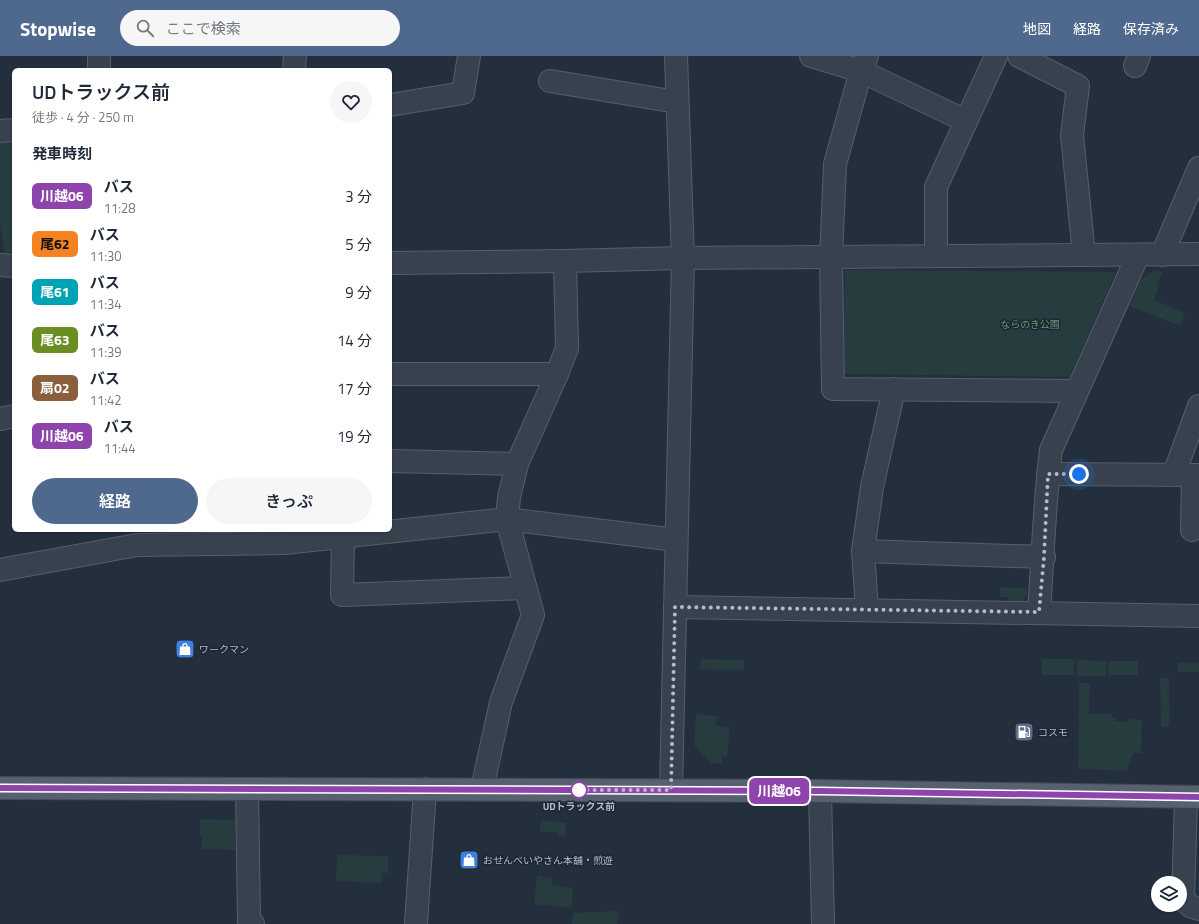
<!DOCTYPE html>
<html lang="ja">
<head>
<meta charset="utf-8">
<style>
  :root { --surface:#fff; --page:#f6f6f7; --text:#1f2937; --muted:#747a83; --accent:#4f688e }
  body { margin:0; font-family:"Titillium Web","Noto Sans JP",sans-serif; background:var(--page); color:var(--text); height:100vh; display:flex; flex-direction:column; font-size:15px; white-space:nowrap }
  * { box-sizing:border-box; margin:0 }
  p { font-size:13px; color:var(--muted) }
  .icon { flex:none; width:22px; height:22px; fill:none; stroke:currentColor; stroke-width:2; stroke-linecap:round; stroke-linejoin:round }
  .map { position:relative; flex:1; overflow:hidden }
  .drawer { position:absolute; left:12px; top:12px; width:380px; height:464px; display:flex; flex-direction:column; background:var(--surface); border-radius:6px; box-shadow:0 1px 3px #0004 }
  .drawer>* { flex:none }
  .badge { padding:0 8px; border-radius:6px; font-size:14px; line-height:26px }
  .tools { position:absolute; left:1151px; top:820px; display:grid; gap:8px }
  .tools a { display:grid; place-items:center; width:36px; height:36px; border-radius:50%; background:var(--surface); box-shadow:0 1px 3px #0004; font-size:20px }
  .you { position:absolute; width:20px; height:20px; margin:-10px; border:3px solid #fff; border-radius:50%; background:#1a73e8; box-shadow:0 0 0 6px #1a73e833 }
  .map>.badge { position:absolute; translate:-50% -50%; box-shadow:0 0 0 2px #fff }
  h2 { padding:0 20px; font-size:15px; line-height:36px }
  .round { display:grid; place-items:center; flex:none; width:42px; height:42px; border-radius:21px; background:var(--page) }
  .summary { display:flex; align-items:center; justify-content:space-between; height:68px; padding:0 20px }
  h1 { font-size:19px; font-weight:600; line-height:30px }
  .button { display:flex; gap:8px; margin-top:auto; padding:8px 20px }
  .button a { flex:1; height:46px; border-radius:24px; background:var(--accent); color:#fff; font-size:16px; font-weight:600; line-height:46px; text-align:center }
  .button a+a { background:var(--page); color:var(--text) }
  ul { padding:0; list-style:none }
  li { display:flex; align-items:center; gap:12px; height:48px; padding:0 20px }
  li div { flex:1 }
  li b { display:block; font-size:15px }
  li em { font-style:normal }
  li .badge { min-width:44px; font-weight:700; text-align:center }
  header { display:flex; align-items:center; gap:24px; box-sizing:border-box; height:56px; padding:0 20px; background:var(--accent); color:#fff }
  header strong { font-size:19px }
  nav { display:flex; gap:22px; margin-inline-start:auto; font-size:14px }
  .search { width:280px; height:36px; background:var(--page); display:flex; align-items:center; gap:10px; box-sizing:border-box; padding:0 14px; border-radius:22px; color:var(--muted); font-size:15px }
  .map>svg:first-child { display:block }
</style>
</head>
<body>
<header>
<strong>Stopwise</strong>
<div class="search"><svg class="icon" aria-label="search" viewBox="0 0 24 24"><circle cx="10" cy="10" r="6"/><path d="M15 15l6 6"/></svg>ここで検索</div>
<nav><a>地図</a><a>経路</a><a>保存済み</a></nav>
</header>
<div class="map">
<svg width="1199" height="868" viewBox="0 0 1199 868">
  <rect width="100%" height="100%" fill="#242f3e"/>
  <g fill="#263c3f">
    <path d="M0,80H14V200H5L0,169Z"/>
    <path d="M845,214L1116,216L1070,321L843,318Z"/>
    <path d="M1154,214L1163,216L1157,228L1159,230L1154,244L1185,257L1180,270L1130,250L1140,225Z"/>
    <path d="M1000,531L1027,532V539L1021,545H1009V541H1000Z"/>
    <path d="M701,603L744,604V614L700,613Z"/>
    <rect x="1042" y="603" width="32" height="16"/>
    <path d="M1077,604L1106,605V620H1077Z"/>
    <rect x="1108" y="605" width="30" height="14"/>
    <path d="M1178,606L1199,607V616H1178Z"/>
    <path d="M1160,622H1169L1170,670L1161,671Z"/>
    <path d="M1079,627H1090L1089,658H1112V662H1115V665L1128,666V663L1142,664L1141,697H1133L1127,715L1078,713Z"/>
    <path d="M696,658L717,660L716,670L730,671L727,701L722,700V708L711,707L694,689Z"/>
    <path d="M200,763L235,764V794L202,793V779H200Z"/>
    <path d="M541,764L566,767L565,781L558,780V777L540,775Z"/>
    <path d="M337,799L388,800V817H382L381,827L336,825Z"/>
    <path d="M537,820L552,822V829L573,832L571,852L534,848Z"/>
    <path d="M619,855L617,868H572L573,857Z"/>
  </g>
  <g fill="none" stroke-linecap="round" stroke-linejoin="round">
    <g stroke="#565f6c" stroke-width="24">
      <g id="minor">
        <path d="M99,0V14"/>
        <path d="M811,0L861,15L966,65"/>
        <path d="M867,0L861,15L835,108L831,202L833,333L1077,335"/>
        <path d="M1019,0L1078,30L1072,79L1084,199"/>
        <path d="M1135,10L1139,0"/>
        <path d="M294,14L295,0"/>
        <path d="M550,25L677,46"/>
        <path d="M390,49L463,37L469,0"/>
        <path d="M0,75L14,74"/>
        <path d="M1162,199L1199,112"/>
        <path d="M936,200V131L996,0"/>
        <path d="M390,207L565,205L683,202L1199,198"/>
        <path d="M0,209L14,210"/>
        <path d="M390,318H557"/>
        <path d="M0,363L14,360"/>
        <path d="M390,405L517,408"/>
        <path d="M1048,418L1199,419"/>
        <path d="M1174,418L1199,350"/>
        <path d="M1192,474L1193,419"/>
        <path d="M343,481L342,539L525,532"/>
        <path d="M863,495L1044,501"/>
        <path d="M0,514L137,489L284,487L507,463L676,484"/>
        <path d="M675,551L1199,560"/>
        <path d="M867,554L863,495L872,431L894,333"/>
        <path d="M1039,556C1043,502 1044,448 1051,394L1138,199"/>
        <path d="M247,733L249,864L253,868"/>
        <path d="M482,733L501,646L533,559L507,463L509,441L517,408L557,318L567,292L565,205"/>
        <path d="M671,734L683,202L676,0"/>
        <path d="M820,735L823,868"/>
        <path d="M1186,741L1183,844L1192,851L1199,853"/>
        <path d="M416,868L425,733"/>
      </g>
    </g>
    <g stroke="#414a57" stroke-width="24">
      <path id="major" d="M0,732L820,735L1199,741"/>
    </g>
    <use href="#minor" stroke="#38414e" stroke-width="22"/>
    <use href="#major" stroke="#56606e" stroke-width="22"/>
  </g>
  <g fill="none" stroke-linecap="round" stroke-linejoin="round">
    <g stroke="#fff" stroke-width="9">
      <path id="line" d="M0,732L820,735L1199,741"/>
    </g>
    <use href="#line" stroke="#8e44ad" stroke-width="6"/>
    <path stroke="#b4bcc9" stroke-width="4" stroke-dasharray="0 7.2" d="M579,734H576H671L675,551L1039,556L1044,501L1048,418H1079"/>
  </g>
  <defs>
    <g id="shop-square" transform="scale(1)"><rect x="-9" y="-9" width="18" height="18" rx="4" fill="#3f7fe0" stroke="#1d2633"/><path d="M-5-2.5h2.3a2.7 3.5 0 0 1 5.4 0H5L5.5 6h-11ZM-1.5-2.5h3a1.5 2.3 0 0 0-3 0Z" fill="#fff"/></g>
    <g id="fuel-square" transform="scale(1)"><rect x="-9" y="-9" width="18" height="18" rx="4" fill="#5c6f8a" stroke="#1d2633"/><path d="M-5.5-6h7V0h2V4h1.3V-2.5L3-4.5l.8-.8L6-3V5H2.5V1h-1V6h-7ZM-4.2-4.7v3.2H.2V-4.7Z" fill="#fff"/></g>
  </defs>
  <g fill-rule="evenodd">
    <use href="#shop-square" x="185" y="593"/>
    <use href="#fuel-square" x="1024" y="676"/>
    <use href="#shop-square" x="469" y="804"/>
  </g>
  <circle fill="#fff" stroke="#8e44ad" stroke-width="2" cx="579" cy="734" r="8"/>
  <g text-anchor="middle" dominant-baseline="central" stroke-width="3" stroke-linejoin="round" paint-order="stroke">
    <g font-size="10" fill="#6b9a76" stroke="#1d2633">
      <text x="1030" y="268">ならのき公園</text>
    </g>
    <g font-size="10" fill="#b4bcc9" stroke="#1d2633" text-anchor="start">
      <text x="199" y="593">ワークマン</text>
      <text x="1038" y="676">コスモ</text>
      <text x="483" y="804">おせんべいやさん本舗・煎遊</text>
    </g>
    <g font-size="10" font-weight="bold" fill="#b4bcc9" stroke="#1d2633">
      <text x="579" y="750">UDトラックス前</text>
    </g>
  </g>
</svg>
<div class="tools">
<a><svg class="icon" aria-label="layers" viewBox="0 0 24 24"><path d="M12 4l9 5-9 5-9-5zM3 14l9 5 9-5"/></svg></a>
</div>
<div class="you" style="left:1079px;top:418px"></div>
<b class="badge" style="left:779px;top:735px;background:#8e44ad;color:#fff">川越06</b>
<section class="drawer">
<div class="summary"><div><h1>UDトラックス前</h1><p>徒歩 · 4 分 · 250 m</p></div><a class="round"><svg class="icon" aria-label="heart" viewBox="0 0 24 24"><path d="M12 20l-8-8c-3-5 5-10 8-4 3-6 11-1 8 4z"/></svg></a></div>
<h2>発車時刻</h2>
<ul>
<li><span class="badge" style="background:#8e44ad;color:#fff">川越06</span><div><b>バス</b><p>11:28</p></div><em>3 分</em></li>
<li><span class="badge" style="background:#f58220;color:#111">尾62</span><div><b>バス</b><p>11:30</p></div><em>5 分</em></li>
<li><span class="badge" style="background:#00a3b4;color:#fff">尾61</span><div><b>バス</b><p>11:34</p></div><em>9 分</em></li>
<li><span class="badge" style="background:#6b8e23;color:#fff">尾63</span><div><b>バス</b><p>11:39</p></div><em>14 分</em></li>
<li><span class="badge" style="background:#8b5e3c;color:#fff">扇02</span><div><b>バス</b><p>11:42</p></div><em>17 分</em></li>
<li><span class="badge" style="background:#8e44ad;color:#fff">川越06</span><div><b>バス</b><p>11:44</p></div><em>19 分</em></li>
</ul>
<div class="button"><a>経路</a><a>きっぷ</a></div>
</section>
</div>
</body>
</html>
